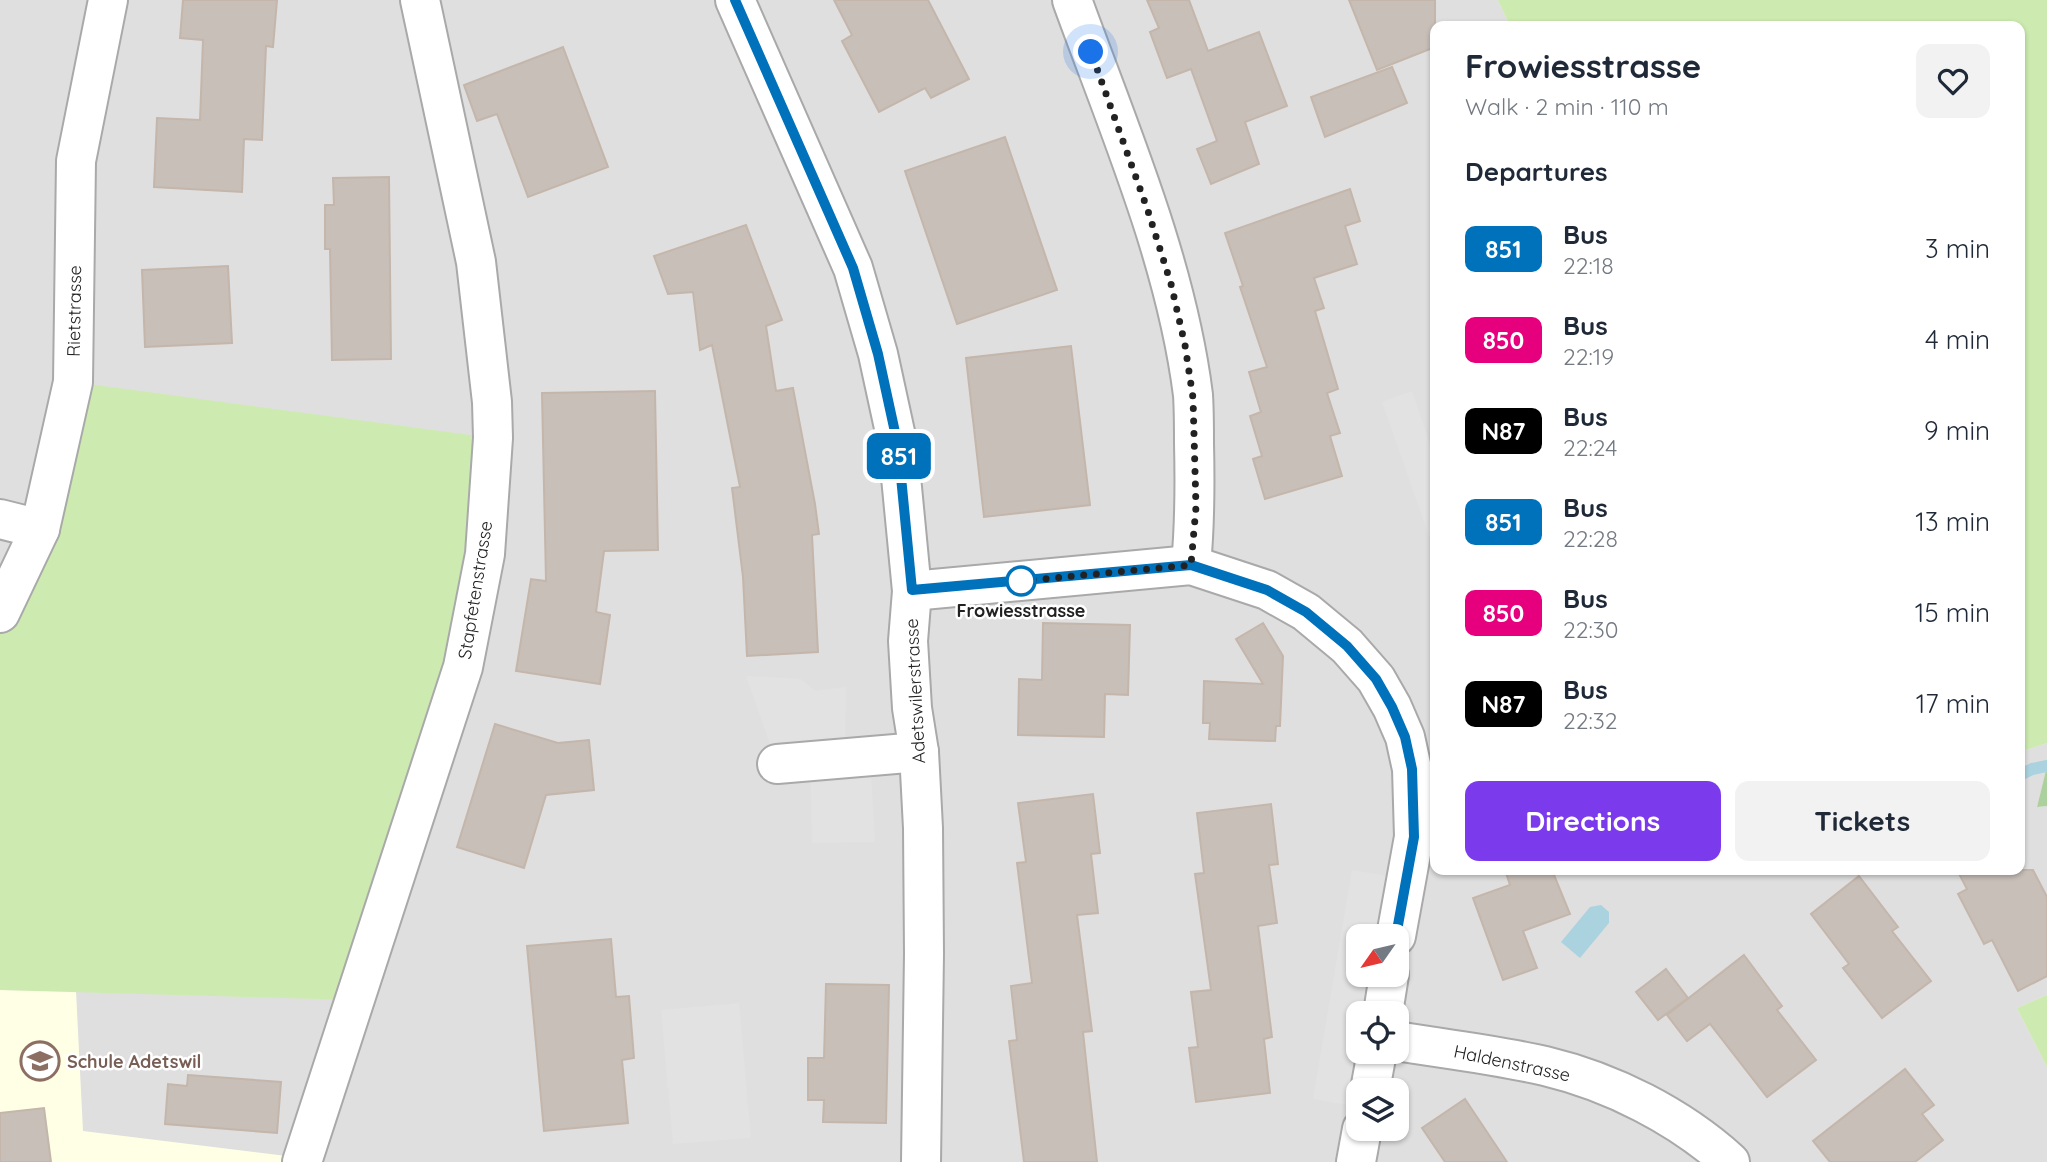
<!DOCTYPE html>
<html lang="en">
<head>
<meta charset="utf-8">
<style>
  :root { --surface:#fff; --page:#f2f2f3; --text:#1f2937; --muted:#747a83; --accent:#7c3aed }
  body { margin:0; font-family:Quicksand,sans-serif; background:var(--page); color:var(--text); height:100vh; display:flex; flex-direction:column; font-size:26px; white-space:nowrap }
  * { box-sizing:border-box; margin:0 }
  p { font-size:23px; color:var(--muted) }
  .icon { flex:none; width:38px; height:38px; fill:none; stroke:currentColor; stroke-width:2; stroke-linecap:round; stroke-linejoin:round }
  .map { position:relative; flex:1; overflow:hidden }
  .drawer { position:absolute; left:1430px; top:21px; width:595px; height:854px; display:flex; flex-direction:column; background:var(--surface); border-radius:14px; box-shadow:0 2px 5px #0004 }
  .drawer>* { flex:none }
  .badge { padding:0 14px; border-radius:10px; font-size:24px; line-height:46px }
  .needle { width:46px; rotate:236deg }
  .buttons { position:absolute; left:1346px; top:924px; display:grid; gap:14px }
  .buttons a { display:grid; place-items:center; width:63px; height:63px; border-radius:14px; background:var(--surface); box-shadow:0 2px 5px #0004; font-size:35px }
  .you { position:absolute; width:35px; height:35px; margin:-18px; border:5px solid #fff; border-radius:50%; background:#1a73e8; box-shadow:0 0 0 10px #1a73e833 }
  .map>.badge { position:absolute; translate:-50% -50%; box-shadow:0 0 0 4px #fff }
  h2 { padding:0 35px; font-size:26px; line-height:63px }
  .round { display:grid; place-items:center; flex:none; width:74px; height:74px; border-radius:14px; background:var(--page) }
  .overview { display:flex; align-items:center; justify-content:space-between; height:119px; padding:0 35px }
  h1 { font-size:33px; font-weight:700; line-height:52px }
  .action { display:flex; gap:14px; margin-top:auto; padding:14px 35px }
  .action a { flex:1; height:80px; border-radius:14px; background:var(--accent); color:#fff; font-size:28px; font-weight:700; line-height:80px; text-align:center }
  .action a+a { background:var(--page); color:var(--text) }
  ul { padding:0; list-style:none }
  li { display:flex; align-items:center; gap:21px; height:91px; padding:0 35px }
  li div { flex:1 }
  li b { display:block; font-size:26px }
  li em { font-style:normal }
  li .badge { min-width:77px; font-weight:700; text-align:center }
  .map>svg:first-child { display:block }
</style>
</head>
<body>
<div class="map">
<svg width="2047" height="1162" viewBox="0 0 2047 1162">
  <rect width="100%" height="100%" fill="#f2efe9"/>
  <path fill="#e0dfdf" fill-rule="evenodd" d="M0,0H1498L1510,26H1435V870H2020V752L2047,743V766L2037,807L2047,806V995L2017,1008L2047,1067V1162H0V990L76,991L0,613ZM1358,936H1396V975H1358ZM1358,1013H1396V1052H1358ZM1358,1090H1396V1129H1358Z"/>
  <path fill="#ffffe5" d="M0,990L76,991L83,1131L303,1158L302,1162H0Z"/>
  <g fill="#cdebb0">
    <path d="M1498,0H2047V743L2020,752V26H1510Z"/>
    <path d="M73,382L493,438L485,554L355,1000L0,990V613Z"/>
    <path d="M2047,995V1067L2017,1008Z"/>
  </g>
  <path fill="#add19e" d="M2047,766V806L2037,807Z"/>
  <g fill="#e2e2e2">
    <path d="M1412,391L1435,458V533L1429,536L1382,402Z"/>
    <path d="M746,676L801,679L815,691L846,687L845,758L870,756L875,842L812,843L810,762L777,764Z"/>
    <path d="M1352,870L1405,879L1396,936H1358V975H1389L1383,1013H1358V1107L1313,1099Z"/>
    <path d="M739,1003L751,1138L673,1144L661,1010Z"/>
  </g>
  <path fill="#aad3df" d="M1601,905L1609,912V923L1580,958L1561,942L1590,907Z"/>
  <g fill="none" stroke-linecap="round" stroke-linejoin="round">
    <path stroke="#aad3df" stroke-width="12" d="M2020,775L2032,769L2047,766"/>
  </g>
  <g fill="#c7bfb8" stroke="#c4b6ab" stroke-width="2">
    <path d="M183,0H277L273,47L266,46L262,140L244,139L242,192L154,187L157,118L200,120L203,40L180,38Z"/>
    <path d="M834,0H928L969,79L931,98L925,88L879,112L842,41L852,35Z"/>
    <path d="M1147,0H1189L1208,51L1259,32L1287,106L1245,122L1259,164L1211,184L1197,149L1217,141L1191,69L1167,78L1150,32L1159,28Z"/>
    <path d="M1349,0H1435V47L1377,70Z"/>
    <path d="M563,47L608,167L528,197L497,114L477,121L464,85Z"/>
    <path d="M1392,67L1407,103L1325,137L1311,97Z"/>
    <path d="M1005,137L1057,290L957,324L905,171Z"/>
    <path d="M389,177L391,359L332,360L330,249H325V205H334L333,178Z"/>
    <path d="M1350,189L1360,221L1345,226L1357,264L1314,278L1324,308L1315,311L1338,389L1327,393L1340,433L1330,436L1342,476L1265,499L1253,459L1262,456L1250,416L1261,412L1249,372L1267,367L1240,287L1243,286L1225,233Z"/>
    <path d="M746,225L782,320L766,326L776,391L793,388L815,504L819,534L812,535L818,652L747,656L743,577L732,488L740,487L712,345L700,350L693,292L668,294L654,256Z"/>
    <path d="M228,266L232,343L145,347L142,270Z"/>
    <path d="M1071,346L1090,505L984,517L966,358Z"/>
    <path d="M655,391L658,550L604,551L596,612L610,615L600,684L516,671L531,579L546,581L542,393Z"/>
    <path d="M1043,623L1130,625L1128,695L1105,694L1104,737L1018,735L1019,679L1042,680Z"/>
    <path d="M1263,623L1283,656L1280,726H1276L1275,741L1209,739L1210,723H1203L1204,681L1263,684L1236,639Z"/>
    <path d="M495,724L558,743L589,740L594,790L546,795L524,868L457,847Z"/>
    <path d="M1093,794L1100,853L1091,854L1098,913L1077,915L1092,1031L1083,1032L1097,1162H1024L1009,1041L1017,1040L1011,986L1032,983L1017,863L1026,862L1018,803Z"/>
    <path d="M1271,804L1278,864L1269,865L1277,923L1258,926L1272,1037L1264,1039L1270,1093L1196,1102L1189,1048L1198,1047L1191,992L1211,990L1195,874L1204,873L1197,813Z"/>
    <path d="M1505,870H1552L1570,914L1523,931L1537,968L1503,980L1473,898L1510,885Z"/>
    <path d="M1957,870H2033L2047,897V976L2018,991L1992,940L1984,944L1958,894L1967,889Z"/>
    <path d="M1859,876L1898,927L1892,931L1931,981L1882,1018L1843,968L1849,964L1811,914Z"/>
    <path d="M611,939L616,997L629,996L634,1058L622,1060L628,1123L544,1131L527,946Z"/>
    <path d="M1744,955L1782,1006L1777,1010L1816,1060L1767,1097L1710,1024L1687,1041L1667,1015Z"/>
    <path d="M1666,969L1688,998L1658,1020L1636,992Z"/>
    <path d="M826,984L889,985L886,1123L823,1122L824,1100H808V1058H824Z"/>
    <path d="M1905,1069L1934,1105L1922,1114L1943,1140L1915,1162H1830L1813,1141Z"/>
    <path d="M188,1075L281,1082L277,1133L165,1124L168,1084L187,1086Z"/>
    <path d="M1465,1099L1507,1162H1445L1422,1128Z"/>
    <path d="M44,1108L51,1162H0V1113Z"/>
  </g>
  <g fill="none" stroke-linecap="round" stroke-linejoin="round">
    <g stroke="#a9a9a9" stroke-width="42">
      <g id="minor">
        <path d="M1072,0C1118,127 1176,260 1193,395C1194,411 1194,427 1194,443C1195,485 1195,523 1191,565"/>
        <path d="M0,519L40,529"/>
        <path d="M912,591L1191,565L1267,590L1306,612L1347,646L1376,679L1392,707L1405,737L1412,769L1414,837L1396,936"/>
        <path d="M0,613L40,529L73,382L76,161L108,0"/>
        <path d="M777,764L919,752"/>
        <path d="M1383,1013L1389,975"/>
        <path d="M1396,1041C1446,1049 1497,1055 1545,1066C1612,1082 1679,1116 1730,1162"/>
        <path d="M1370,1090L1377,1052"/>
        <path d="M302,1162L463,667L485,554L493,438L492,402L476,262L420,0"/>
        <path d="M1356,1162L1362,1129"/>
      </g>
    </g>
    <g stroke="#a9a9a9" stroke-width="42">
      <path id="tertiary" d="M735,0L853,268L878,354L898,446L912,591L908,641L912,708L919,752L923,828L924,954L921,1162"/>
    </g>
    <use href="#minor" stroke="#fff" stroke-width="38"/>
    <use href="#tertiary" stroke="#fff" stroke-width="38"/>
  </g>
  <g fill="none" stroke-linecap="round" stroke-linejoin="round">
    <g stroke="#fff" stroke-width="16">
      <path id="line" d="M735,0L853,268L878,354L898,446L912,590L1191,565L1267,590L1306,612L1347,646L1376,679L1392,707L1405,737L1412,769L1414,837L1396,936"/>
    </g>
    <use href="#line" stroke="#0072bc" stroke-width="10"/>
    <path stroke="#222" stroke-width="7" stroke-dasharray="0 12.6" d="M1021,581L1191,565L1196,507L1193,398L1185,345L1171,284L1148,211L1091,52"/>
  </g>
  <defs>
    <g id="school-ring" transform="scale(2.0125)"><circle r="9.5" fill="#fff" stroke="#8d6e63" stroke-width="1.5"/><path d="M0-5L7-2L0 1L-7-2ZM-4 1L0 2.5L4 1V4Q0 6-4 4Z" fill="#8d6e63"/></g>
  </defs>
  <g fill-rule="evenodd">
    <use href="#school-ring" x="40" y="1061"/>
  </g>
  <circle fill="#fff" stroke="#0072bc" stroke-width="3.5" cx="1021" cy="581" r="14"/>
  <g text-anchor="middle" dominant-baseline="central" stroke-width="5" stroke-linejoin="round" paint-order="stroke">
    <g font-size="18" fill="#222" stroke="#fff">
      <text transform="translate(74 311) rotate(-89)">Rietstrasse</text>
      <text transform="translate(475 590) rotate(-81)">Stapfetenstrasse</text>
      <text transform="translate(915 691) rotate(-93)">Adetswilerstrasse</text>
      <text transform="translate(1512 1063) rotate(12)">Haldenstrasse</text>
    </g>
    <g font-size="18" font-weight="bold" fill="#222" stroke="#fff">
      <text x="1021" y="610">Frowiesstrasse</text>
    </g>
    <g font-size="18" font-weight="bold" fill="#785e54" stroke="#fff" text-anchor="start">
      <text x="67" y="1061">Schule Adetswil</text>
    </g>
  </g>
</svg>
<div class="buttons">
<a><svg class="needle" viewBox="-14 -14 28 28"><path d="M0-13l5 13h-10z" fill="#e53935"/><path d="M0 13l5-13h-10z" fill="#747a83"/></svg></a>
<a><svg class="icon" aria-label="locate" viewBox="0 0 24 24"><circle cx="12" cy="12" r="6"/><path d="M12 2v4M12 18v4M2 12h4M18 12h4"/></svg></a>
<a><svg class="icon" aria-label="layers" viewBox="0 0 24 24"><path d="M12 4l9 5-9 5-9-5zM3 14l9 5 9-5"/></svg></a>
</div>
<div class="you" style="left:1091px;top:52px"></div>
<b class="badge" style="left:899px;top:456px;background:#0072bc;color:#fff">851</b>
<section class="drawer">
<div class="overview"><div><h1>Frowiesstrasse</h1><p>Walk · 2 min · 110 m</p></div><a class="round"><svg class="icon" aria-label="heart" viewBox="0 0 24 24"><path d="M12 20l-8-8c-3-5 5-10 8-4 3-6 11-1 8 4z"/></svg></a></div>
<h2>Departures</h2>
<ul>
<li><span class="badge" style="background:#0072bc;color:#fff">851</span><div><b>Bus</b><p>22:18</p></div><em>3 min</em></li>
<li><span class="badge" style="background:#e6007e;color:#fff">850</span><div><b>Bus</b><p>22:19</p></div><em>4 min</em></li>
<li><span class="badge" style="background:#000;color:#fff">N87</span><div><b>Bus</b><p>22:24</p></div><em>9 min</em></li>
<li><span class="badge" style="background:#0072bc;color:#fff">851</span><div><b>Bus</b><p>22:28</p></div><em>13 min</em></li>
<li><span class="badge" style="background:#e6007e;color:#fff">850</span><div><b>Bus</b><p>22:30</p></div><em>15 min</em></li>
<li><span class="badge" style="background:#000;color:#fff">N87</span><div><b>Bus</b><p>22:32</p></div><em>17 min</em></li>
</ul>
<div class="action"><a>Directions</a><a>Tickets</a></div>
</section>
</div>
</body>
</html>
